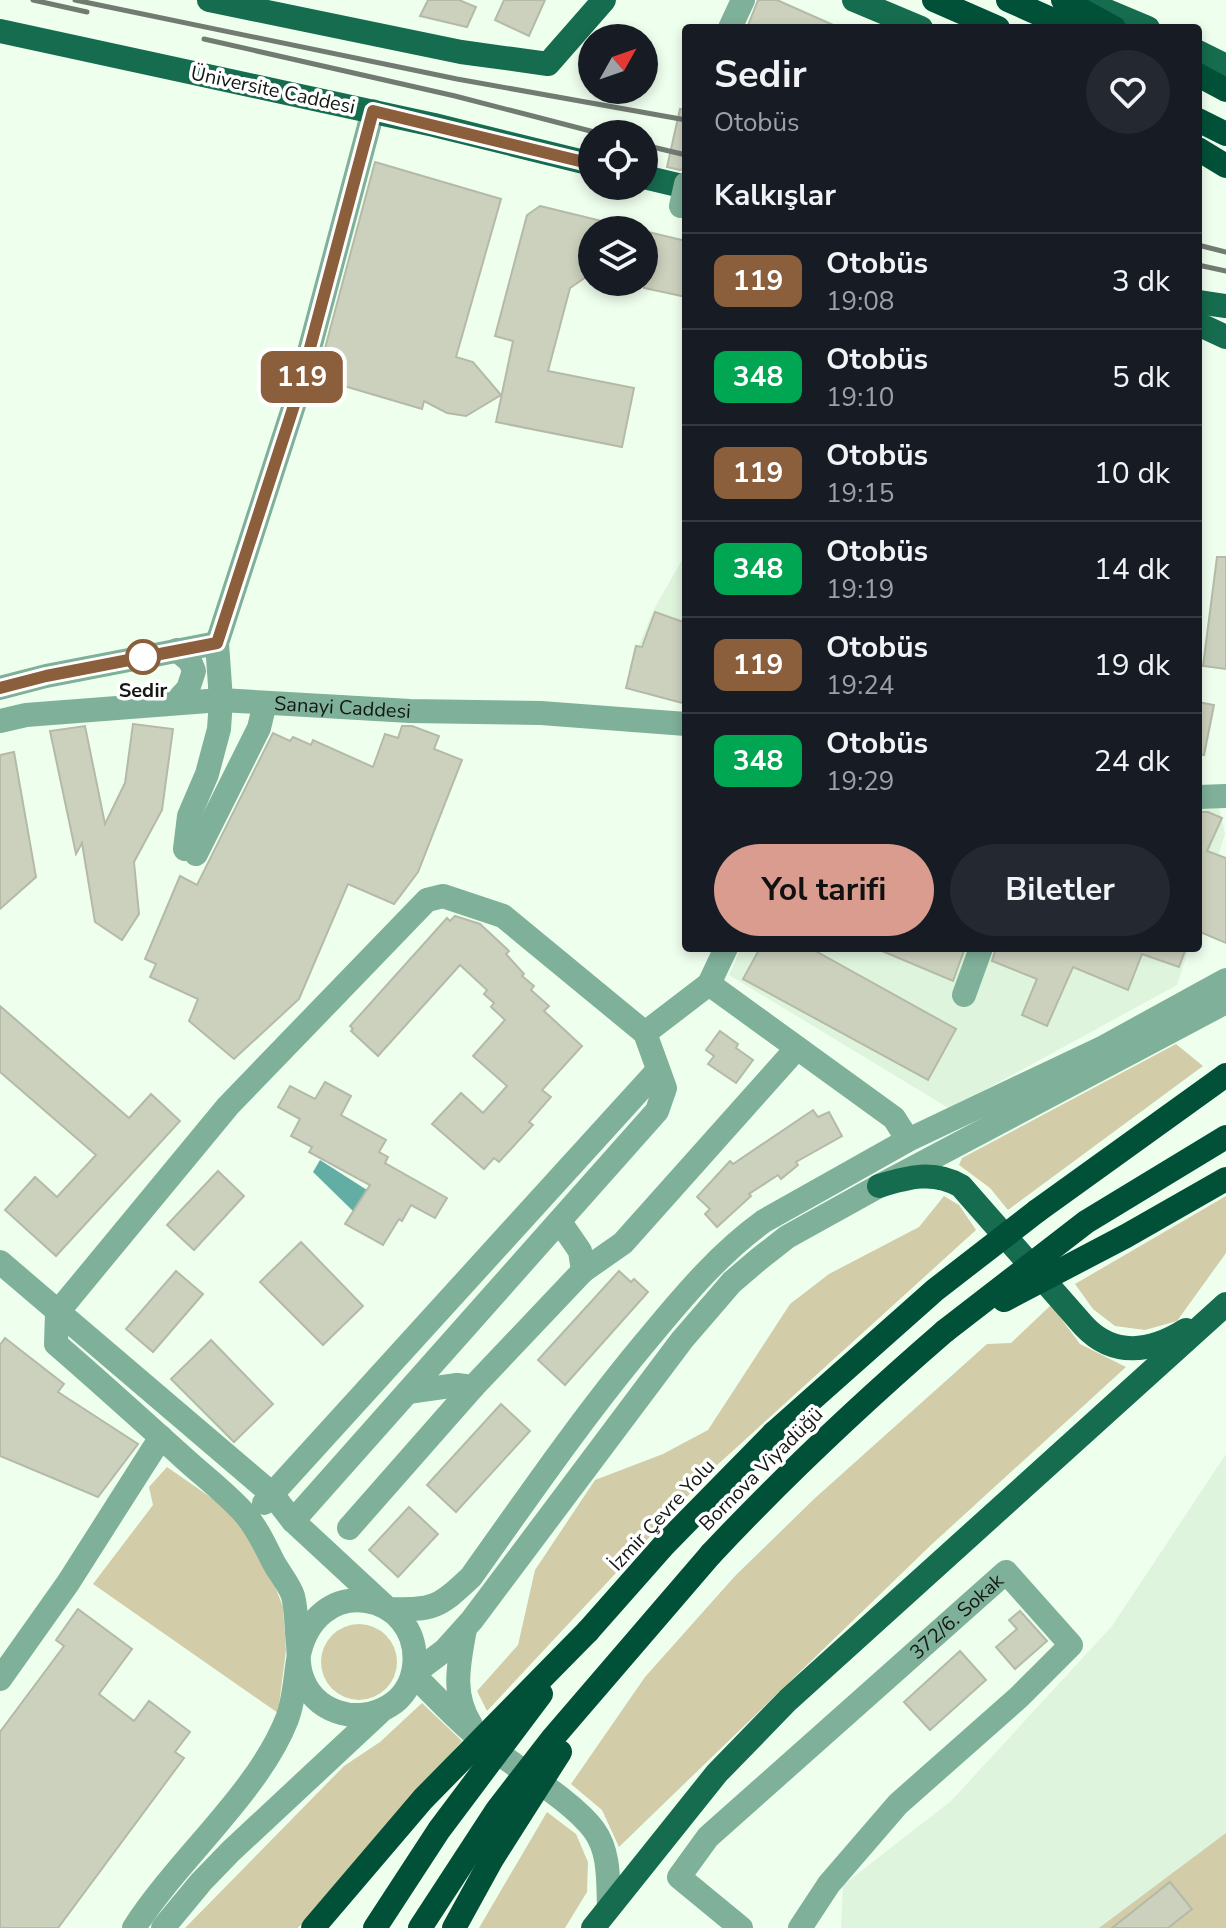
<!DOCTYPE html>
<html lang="tr">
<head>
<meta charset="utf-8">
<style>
  :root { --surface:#171b24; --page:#242831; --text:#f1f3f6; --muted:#9ea1a6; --line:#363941; --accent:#d99c8e }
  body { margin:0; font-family:"Nunito Sans",sans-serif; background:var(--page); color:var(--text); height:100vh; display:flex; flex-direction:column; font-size:30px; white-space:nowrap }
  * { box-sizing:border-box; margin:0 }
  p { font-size:26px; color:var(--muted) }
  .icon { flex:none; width:44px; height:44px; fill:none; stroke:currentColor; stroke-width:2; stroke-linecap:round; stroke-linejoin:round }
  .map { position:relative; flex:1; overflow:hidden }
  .details { position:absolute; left:682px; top:24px; width:520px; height:928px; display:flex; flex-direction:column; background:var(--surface); border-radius:8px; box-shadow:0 4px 12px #0003 }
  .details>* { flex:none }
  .badge { padding:0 16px; border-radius:12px; font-size:28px; line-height:52px }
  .needle { width:52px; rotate:50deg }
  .buttons { position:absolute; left:578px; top:24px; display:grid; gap:16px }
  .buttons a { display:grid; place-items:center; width:80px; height:80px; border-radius:50%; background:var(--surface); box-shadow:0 4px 12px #0003; font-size:40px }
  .map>.badge { position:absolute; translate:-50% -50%; box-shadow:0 0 0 4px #fff }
  h2 { padding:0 32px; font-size:30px; line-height:72px }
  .round { display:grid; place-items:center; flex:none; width:84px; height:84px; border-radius:42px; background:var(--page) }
  .summary { display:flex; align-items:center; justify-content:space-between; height:136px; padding:0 32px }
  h1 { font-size:38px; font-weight:700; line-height:60px }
  .primary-button { display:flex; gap:16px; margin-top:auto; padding:16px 32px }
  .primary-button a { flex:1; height:92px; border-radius:48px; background:var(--accent); color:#111; font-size:32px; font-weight:700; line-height:92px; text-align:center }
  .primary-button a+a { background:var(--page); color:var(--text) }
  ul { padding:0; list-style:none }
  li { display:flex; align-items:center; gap:24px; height:96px; padding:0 32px; border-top:2px solid var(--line) }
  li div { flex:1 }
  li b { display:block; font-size:30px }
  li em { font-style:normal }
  li .badge { min-width:88px; font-weight:700; text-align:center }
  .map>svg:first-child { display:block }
</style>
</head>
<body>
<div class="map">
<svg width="1226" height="1928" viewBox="0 0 1226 1928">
  <rect width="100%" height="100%" fill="#efffee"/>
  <g fill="#dff4dc">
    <path d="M686,553V656L639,645L654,609Z"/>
    <path d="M1198,803H1218L1225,834L1198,919Z"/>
    <path d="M741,948H1189L1177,985L950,1109L729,975Z"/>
    <path d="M1226,1454V1928H841L843,1885L951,1801L1112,1626Z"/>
  </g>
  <g fill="#d2cca8">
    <path d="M1176,1044L1203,1066L1008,1210L990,1188L959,1165L962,1158Z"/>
    <path d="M944,1196L959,1205L976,1230L715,1467L487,1711L477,1691L518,1645L535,1570L595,1480L663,1454L708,1430L790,1304L829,1274L919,1227Z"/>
    <path d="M1226,1196V1253L1177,1321L1145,1330L1115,1326L1093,1309L1075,1284Z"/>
    <path d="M1051,1305L1080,1344L1126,1367L931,1545L619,1847L602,1810L571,1784L645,1677L735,1576L814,1499L987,1344L1011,1343Z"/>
    <path d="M167,1467L239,1517L263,1555L283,1607L286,1650L278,1713L93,1584L153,1505L149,1487Z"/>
    <circle cx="359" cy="1662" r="38"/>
    <path d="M422,1703L462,1741L298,1928H185L344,1766L380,1742Z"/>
    <path d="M547,1812L576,1834L588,1862L587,1892L565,1928H479Z"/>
    <path d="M1226,1833V1928H1099Z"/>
  </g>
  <path fill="#62aea5" d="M320,1160L367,1190L355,1213L313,1172Z"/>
  <g fill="#cbd1bd" stroke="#b4baa7" stroke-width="2">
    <path d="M428,0H459L476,7L467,27L420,16Z"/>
    <path d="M504,0H545L529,36L495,20Z"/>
    <path d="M758,0H777L840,28H747Z"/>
    <path d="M680,109L686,110V169L680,170L667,167Z"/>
    <path d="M375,162L501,199L456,357L473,362L501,395L466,416L447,413L424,401L422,409L317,378Z"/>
    <path d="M540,206L618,225L617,230H592V273L570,288L548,371L634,388L622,447L496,422L513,341L495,336L527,215Z"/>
    <path d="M644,231L686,241V297L644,288Z"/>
    <path d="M1217,557H1226V669L1203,666Z"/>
    <path d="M655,612L686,623V704L626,688L636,646L642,647Z"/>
    <path d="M1198,702L1214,705L1204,755L1198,754Z"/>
    <path d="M133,724L173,729L162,810L134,862L139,914L122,940L95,922L82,843L76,854L50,731L85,726L105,824L125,783Z"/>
    <path d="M402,726H412L439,736L434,749L462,760L418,872L394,904L348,884L299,999L234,1059L189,1021L198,999L150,977L156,964L145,959L180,876L197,885L273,733L290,741L293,737L311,745L313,740L373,767L385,734L398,738Z"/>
    <path d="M14,752L36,877L0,909V755Z"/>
    <path d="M1198,812H1208L1222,818L1207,851L1226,858V943L1198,931Z"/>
    <path d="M455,916L480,924L509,951L506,954L524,974L522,976L534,986L531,990L549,1006L544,1011L582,1046L542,1090L551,1097L529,1122L533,1125L499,1162L494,1158L484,1169L432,1124L461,1093L483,1113L507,1086L473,1056L505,1020L491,1007L494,1003L484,994L487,990L460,965L378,1056L351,1031L353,1029L350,1026L447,918L450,921Z"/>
    <path d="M760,948H810L956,1029L928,1080L743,979Z"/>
    <path d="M875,948H965L953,981Z"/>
    <path d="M996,948H1186L1179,967L1142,954L1128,990L1073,967L1047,1026L1022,1015L1037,979L992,961Z"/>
    <path d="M0,1006L129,1118L151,1094L180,1121L56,1256L5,1210L35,1177L57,1197L96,1155L0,1072Z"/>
    <path d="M720,1031L738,1044L736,1048L753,1060L736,1083L708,1064L714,1056L706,1050Z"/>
    <path d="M325,1082L351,1096L341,1115L386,1140L379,1152L388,1157L385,1163L447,1198L435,1218L411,1205L402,1221L399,1219L383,1245L345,1224L370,1185L309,1152L312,1147L291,1136L300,1119L278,1107L290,1086L315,1099Z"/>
    <path d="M813,1110L818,1117L829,1112L842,1136L796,1162L798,1165L781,1179L778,1175L749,1194L751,1196L717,1227L705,1214L710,1209L697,1197L730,1161L733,1164Z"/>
    <path d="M218,1171L244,1196L194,1250L167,1225Z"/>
    <path d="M301,1242L363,1306L323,1345L260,1282Z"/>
    <path d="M176,1271L203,1294L153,1352L126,1329Z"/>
    <path d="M619,1271L631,1282L634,1279L648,1292L565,1385L538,1360Z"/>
    <path d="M5,1338L64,1384L58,1392L138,1444L98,1497L0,1456V1345Z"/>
    <path d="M211,1340L273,1404L234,1442L171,1379Z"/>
    <path d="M501,1404L530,1431L456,1512L427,1485Z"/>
    <path d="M409,1507L438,1534L398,1577L369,1550Z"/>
    <path d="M78,1609L132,1649L99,1694L134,1721L149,1701L190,1732L175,1752L184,1758L58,1928H0V1732L64,1646L56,1640Z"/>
    <path d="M1020,1611L1047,1641L1015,1669L996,1647L1017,1629L1009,1620Z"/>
    <path d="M960,1651L986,1680L930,1730L904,1702Z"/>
    <path d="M1170,1882L1192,1909L1168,1928H1112Z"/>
  </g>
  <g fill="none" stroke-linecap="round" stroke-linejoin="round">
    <g stroke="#7fb099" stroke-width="24">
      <path d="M730,28L743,0"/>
      <path d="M0,688L46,676L217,643"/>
      <path d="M175,703L188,689L194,671L190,661L177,650"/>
      <path id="s1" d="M0,721L26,715L221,700L410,711L541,713L686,724"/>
      <path d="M1198,797L1226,796"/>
      <path d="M185,849L189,816L207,774L219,729L221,700L217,643L298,393L373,111"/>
      <path d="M196,854L259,728L265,703"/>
      <path d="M709,984L894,1118L908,1140"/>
      <path d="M964,995L981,948"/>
      <path d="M645,1033L709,984L726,948"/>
      <path d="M560,1222L580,1251L583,1271"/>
      <path d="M0,1262L272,1494L293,1521L388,1609C434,1610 438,1608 471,1577C530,1494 587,1411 653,1333C687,1292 721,1252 764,1221L908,1140L1104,1047L1226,980"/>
      <path d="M408,1392L457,1385L473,1387"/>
      <path d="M264,1503L658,1070"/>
      <path d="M349,1528L473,1387L583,1271L623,1243L797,1048"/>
      <path d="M465,1629C459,1663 451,1694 471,1725"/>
      <path d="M413,1674L445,1650L472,1620L682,1340L732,1282L759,1259L787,1237L879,1186L1226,1002"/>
      <path d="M413,1674C436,1697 459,1722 484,1742C514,1767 572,1800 594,1830C610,1852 608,1881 609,1907"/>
      <path d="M0,1679L68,1583L161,1437"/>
      <path d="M134,1928C178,1859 258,1793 287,1719C294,1701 295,1680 298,1660C313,1569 423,1591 414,1667C412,1683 403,1698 389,1706C357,1726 312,1712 301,1674C298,1665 299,1654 298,1644C296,1629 297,1611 293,1596C290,1586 281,1575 275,1565C266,1548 257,1527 244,1513C227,1494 206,1478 186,1460C143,1421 100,1382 56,1344L57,1313L228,1106L427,900L443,896L503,916L645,1033L665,1088L657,1111L293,1521"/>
      <path d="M163,1928L201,1882L231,1851L379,1713"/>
      <path id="s2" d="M741,1928L679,1877L708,1837L1006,1572L1071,1645L1019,1697L898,1804L829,1884L800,1928"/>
    </g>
    <g stroke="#166c4e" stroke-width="24">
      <path d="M209,0L461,52L548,64L604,0"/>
      <path d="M854,0L921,28"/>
      <path d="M1081,0L1148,28"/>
      <path d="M0,31L434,125L592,164"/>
      <path d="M1198,52L1226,66"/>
      <path d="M644,177L686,187"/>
      <path d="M1198,302L1226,306"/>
      <path d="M1198,324L1226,337"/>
      <path d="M879,1186C908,1177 934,1170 961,1186L1084,1326C1114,1358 1151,1352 1186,1330"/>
      <path d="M593,1928L717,1773L788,1700L1226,1304"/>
    </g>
    <g stroke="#005138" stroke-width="24">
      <path d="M934,0L998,28"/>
      <path d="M1008,0L1071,28"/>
      <path d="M1063,0L1114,28"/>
      <path d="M1198,75L1226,90"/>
      <path d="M1198,120L1226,134"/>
      <path d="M1198,149L1226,166"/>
      <path d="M1037,1211L1226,1075"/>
      <path d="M711,1554C785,1475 863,1402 945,1331"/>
      <path d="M588,1631L664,1545L774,1433"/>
    </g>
    <g stroke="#727b71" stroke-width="5">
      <path d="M33,0L87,12"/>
      <path d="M75,0L457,79L686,120"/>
      <path d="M204,39L455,96L602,134"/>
      <path d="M644,145L686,155"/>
      <path d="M1198,245L1226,252"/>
      <path d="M1198,265L1226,271"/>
    </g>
    <path stroke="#7fb099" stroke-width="24" d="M681,206L686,184"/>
    <g stroke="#005138" stroke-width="24">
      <path d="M1004,1300L1126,1236L1226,1179"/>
      <path d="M945,1331L1086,1222L1226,1137"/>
      <path d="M774,1433L935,1290L1037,1211"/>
      <path d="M313,1928L423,1799L588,1631"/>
      <path d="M375,1928L439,1830L541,1694"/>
      <path d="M420,1928L497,1810L552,1739L711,1554"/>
      <path d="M454,1928L492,1859L560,1752"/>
    </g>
  </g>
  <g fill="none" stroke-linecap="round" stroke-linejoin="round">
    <g stroke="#fff" stroke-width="18">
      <path id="line" d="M0,688L46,676L217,643L298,393L373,111L592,164"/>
    </g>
    <use href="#line" stroke="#8b5e3c" stroke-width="12"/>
  </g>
  <circle fill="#fff" stroke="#8b5e3c" stroke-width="4" cx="143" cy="657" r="16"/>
  <g text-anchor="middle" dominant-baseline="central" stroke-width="7" stroke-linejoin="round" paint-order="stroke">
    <g font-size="20" fill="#131812" stroke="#fff">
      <text transform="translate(273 90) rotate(12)">Üniversite Caddesi</text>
      <text stroke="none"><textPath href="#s1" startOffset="344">Sanayi Caddesi</textPath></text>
      <text transform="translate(761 1469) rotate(-45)">Bornova Viyadüğü</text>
      <text transform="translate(662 1515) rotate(-47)">İzmir Çevre Yolu</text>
      <text stroke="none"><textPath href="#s2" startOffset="462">372/6. Sokak</textPath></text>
    </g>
    <g font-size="20" font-weight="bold" fill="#131812" stroke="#fff">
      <text x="143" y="690">Sedir</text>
    </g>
  </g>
</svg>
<div class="buttons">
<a><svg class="needle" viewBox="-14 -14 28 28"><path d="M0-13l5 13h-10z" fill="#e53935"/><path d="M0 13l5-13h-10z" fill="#9ea1a6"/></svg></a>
<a><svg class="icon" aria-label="locate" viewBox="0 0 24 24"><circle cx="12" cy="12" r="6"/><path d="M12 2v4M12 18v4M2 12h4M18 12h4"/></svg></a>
<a><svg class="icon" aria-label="layers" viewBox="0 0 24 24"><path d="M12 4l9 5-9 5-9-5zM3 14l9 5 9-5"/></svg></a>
</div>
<b class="badge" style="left:302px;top:377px;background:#8b5e3c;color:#fff">119</b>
<section class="details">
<div class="summary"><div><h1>Sedir</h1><p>Otobüs</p></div><a class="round"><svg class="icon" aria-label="heart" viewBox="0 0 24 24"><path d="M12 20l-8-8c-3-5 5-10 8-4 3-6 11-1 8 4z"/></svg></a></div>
<h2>Kalkışlar</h2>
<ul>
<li><span class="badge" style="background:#8b5e3c;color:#fff">119</span><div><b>Otobüs</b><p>19:08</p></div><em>3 dk</em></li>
<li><span class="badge" style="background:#00a651;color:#fff">348</span><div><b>Otobüs</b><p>19:10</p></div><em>5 dk</em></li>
<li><span class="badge" style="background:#8b5e3c;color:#fff">119</span><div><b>Otobüs</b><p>19:15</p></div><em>10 dk</em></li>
<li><span class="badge" style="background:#00a651;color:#fff">348</span><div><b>Otobüs</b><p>19:19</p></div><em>14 dk</em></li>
<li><span class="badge" style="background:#8b5e3c;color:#fff">119</span><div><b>Otobüs</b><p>19:24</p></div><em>19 dk</em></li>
<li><span class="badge" style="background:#00a651;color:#fff">348</span><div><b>Otobüs</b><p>19:29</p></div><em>24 dk</em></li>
</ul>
<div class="primary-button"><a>Yol tarifi</a><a>Biletler</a></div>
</section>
</div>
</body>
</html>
